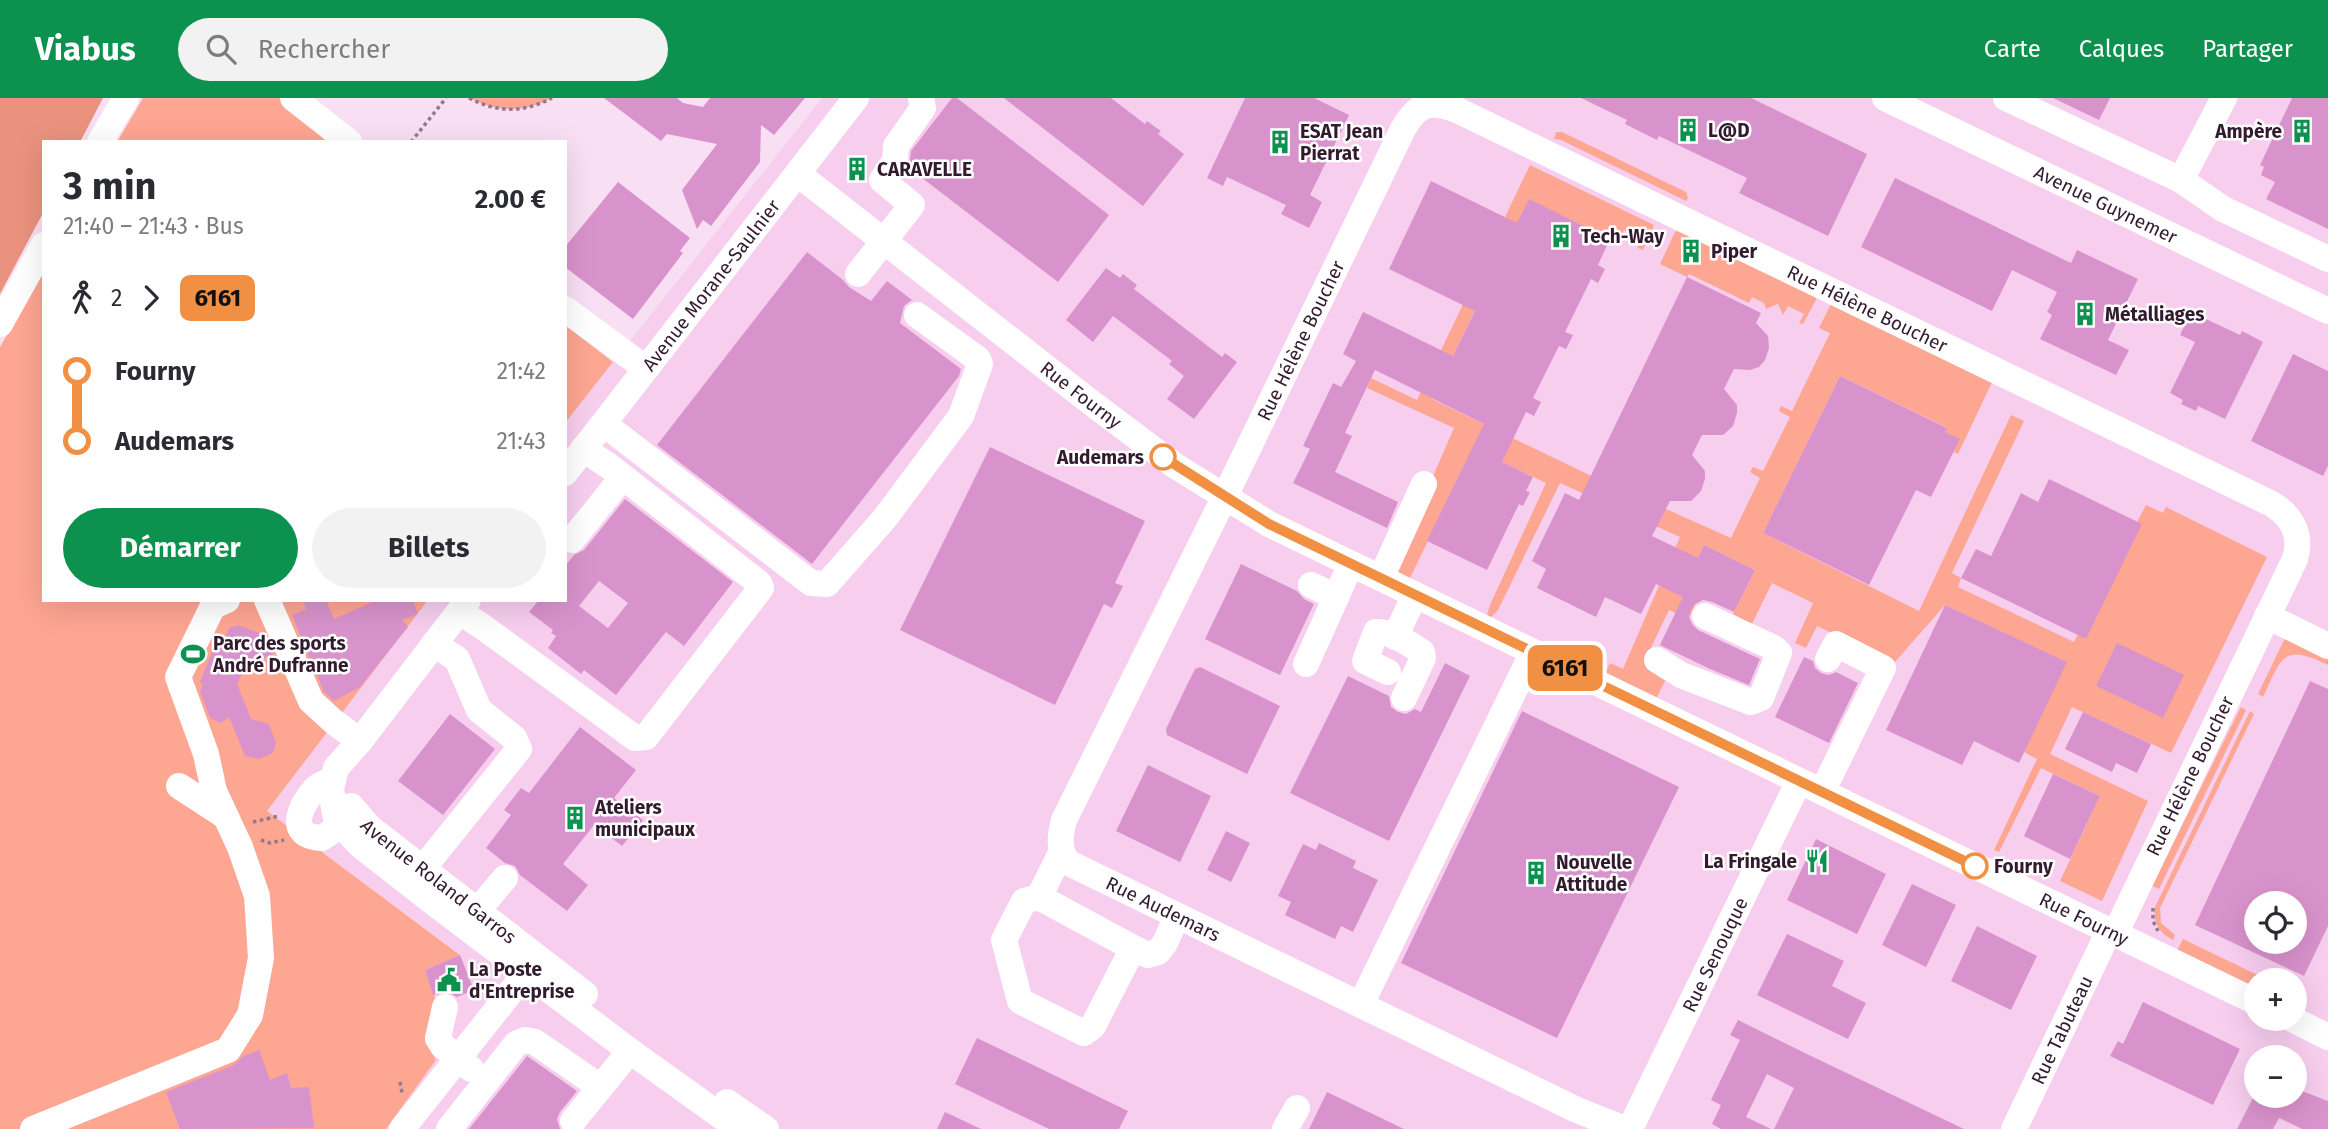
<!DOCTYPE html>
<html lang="fr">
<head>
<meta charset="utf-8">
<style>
  :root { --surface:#fff; --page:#f2f2f3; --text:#2b2b33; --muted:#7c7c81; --accent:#0d914f }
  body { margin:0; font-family:"Fira Sans",sans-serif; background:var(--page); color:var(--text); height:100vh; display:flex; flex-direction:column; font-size:26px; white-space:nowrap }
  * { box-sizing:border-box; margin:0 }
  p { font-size:23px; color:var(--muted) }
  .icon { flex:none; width:38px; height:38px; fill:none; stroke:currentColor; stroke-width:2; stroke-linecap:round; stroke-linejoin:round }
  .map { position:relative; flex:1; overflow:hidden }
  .drawer { position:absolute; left:42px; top:42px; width:525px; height:462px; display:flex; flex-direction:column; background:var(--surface); border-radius:0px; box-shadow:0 7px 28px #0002 }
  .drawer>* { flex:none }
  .badge { padding:0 14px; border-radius:10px; font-size:24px; line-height:46px }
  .buttons { position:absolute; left:2244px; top:793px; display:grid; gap:14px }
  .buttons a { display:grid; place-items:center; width:63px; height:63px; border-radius:50%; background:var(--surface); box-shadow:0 7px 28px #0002; font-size:35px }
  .map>.badge { position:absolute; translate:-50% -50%; box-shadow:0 0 0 4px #fff }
  .legs { display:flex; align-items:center; gap:10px; height:77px; padding:0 21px; font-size:23px }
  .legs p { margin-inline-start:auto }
  .head { display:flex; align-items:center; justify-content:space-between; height:119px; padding:0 21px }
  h1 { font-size:38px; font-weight:700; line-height:52px }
  .cta { display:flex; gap:14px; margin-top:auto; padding:14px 21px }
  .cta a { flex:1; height:80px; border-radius:42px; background:var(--accent); color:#fff; font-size:28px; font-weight:700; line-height:80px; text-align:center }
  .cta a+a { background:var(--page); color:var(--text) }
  ul { padding:0 21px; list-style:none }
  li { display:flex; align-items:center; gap:24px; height:70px; font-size:26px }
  li i { display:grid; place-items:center; width:10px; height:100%; margin:0 9px; background:currentColor }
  li i::after { content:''; width:18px; height:18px; margin:-9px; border:5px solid; border-radius:50%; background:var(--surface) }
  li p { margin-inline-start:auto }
  li:first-child i { background:linear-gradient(#0000 50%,currentColor 0) }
  li:last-child i { background:linear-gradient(currentColor 50%,#0000 0) }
  header { display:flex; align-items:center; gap:42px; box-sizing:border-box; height:98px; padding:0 35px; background:var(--accent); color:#fff }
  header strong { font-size:33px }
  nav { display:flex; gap:38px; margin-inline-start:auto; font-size:24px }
  .search { width:490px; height:63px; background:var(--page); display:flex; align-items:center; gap:18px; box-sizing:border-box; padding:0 24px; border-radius:38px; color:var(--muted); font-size:26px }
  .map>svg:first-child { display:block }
</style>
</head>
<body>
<header>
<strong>Viabus</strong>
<div class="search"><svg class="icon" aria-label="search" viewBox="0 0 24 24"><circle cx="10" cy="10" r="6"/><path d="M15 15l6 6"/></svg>Rechercher</div>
<nav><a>Carte</a><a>Calques</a><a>Partager</a></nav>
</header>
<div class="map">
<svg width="2328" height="1031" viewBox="0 0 2328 1031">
  <rect width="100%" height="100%" fill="#f9dff3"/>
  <path fill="#f8ceef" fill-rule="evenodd" d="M822,0H2328V1031H386L436,962L425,944L436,906L425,872L460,856L267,713L428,502H565V325ZM2256,805H2294V844H2256ZM2256,882H2294V920H2256ZM2256,959H2294V998H2256Z"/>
  <g fill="#fda692">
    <path d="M143,0H281L336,44H117Z"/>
    <path d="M469,0H552C523,15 498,15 469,0Z"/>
    <path d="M1556,34H1562L1686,94L1688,100L1686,103L1561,42L1554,41Z"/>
    <path d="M1530,67L1654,127L1643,152L1637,150L1641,140L1624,132L1619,142L1610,141L1529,102L1432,301L1664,413L1666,411L1731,440L1760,380L1750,374L1753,369L1763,373L1790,319L1779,313L1781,308L1792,313L1830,235L1819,230L1832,204L1994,280L1958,356L1954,354L1959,341L1945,334L1946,329L1840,278L1763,435L1919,513L2011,317L2024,323L1952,475L1961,480L1958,489L2074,544L2146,407L2163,415L2166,409L2267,459L2171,655L2072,609L2050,656L2148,703L2102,803L2060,783L2100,698L2041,670L1999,754L1994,752L2037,661L2024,654L2066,564L1945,507L1894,565L1817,528L1806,550L1795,545L1813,505L1772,485L1748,534L1744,522L1733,516L1755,472L1704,447L1680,497L1696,505L1688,521L1669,512L1646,560L1670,573L1655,603L1604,577L1610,565L1623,571L1680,439L1560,385L1498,512L1491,519L1487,517L1490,507L1546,385L1473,350L1409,482L1391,474L1454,330L1367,290L1371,280L1417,302Z"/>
    <path d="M1681,131L1818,198L1803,226L1799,225L1804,216L1788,208L1783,217L1778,206L1766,211L1764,205L1752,199L1749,205L1689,176L1687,179L1660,166L1675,134Z"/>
    <path d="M44,173V502H428L267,713L460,857L425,872L437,906L425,944L436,962L386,1031H0V249Z"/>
    <path d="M565,227L613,264L565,325Z"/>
    <path d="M2285,540L2328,561V567C2282,545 2282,559 2263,599L2258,596Z"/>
    <path d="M2241,609L2246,612L2159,791L2152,788Z"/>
    <path d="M2250,613L2254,616L2160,810L2161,825L2175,837L2173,842C2159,835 2153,824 2155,809Z"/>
    <path d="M2183,841L2268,882H2256V894L2176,855Z"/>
  </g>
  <path fill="#ea927e" d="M0,0H103L80,44H44V113L0,196Z"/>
  <g fill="#d993cc" fill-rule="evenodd">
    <path d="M604,0H677L683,5L703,9L710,0H805L774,37L761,27L760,64L711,128L703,122L697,131L682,92L717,46L667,36L661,43Z"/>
    <path d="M952,0H957L1109,117L1058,184L909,70L911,53Z"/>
    <path d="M1004,0H1111L1145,26L1147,23L1158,31L1161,33L1158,36L1184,56L1143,108Z"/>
    <path d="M1245,0H1314L1349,17L1310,97L1322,104L1309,130L1281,116L1286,107L1227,79L1223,88L1207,80Z"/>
    <path d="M1581,0H1751L1867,56L1828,138L1739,95L1747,80L1659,38L1657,42L1625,26L1627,22Z"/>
    <path d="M2053,0H2110L2099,22Z"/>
    <path d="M2292,0H2328V131L2266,101L2275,84L2261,77L2264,69L2260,67Z"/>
    <path d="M1895,80L2071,165L2077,152L2138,181L2108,242L2129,252L2116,277L2040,241L2052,217L2047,214L2057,194L2012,172L1992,213L1861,149Z"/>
    <path d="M1431,83L1517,125L1529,101L1610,141L1598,167L1605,171L1598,185L1591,181L1565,234L1573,237L1566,251L1559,248L1533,300L1541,304L1534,318L1526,314L1502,364L1533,379L1526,393L1530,394L1523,408L1519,406L1487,472L1427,443L1484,326L1375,272L1345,335L1352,338L1335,374L1398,404L1387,430L1293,385L1310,351L1303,348L1333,285L1341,289L1356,263L1343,256L1363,214L1453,258L1475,213L1389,171Z"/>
    <path d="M618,84L690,140L680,153L683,155L633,221L565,169V149Z"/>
    <path d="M807,154L843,182L849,189L871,203L887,183L912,202L904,208L900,225L961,271L959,278L812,466L657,347Z"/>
    <path d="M1106,170L1120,180L1123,176L1137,187L1134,191L1222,259L1225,255L1237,264L1194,321L1167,301L1184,278L1169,266L1172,263L1113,218L1093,244L1066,222Z"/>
    <path d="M1687,179L1761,215L1756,225L1768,238L1769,250L1765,262L1759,269L1750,272L1734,271L1724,291L1737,307V315L1733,328L1723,337H1702L1692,357L1705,373V381L1701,393L1691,403H1670L1652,438L1698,460L1704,447L1755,472L1734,514L1712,504L1703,502L1695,506L1691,511L1689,519L1692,526L1698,532L1760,561L1749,587L1710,571L1660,547L1683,499L1656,486L1641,516L1605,499L1596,519L1537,490L1546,471L1532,463L1565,395L1579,402Z"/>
    <path d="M2191,214L2240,237L2242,233L2263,244L2225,321L2198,308L2196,313L2181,306L2183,302L2170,295L2195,244L2180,237Z"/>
    <path d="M2293,256L2328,273V368L2323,378L2251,343Z"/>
    <path d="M1840,278L1947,330L1945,334L1960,341L1931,399L1916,392L1869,487L1763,435Z"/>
    <path d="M990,349L1145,423L1115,485L1123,488L1112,510L1104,506L1055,607L900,532Z"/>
    <path d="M2049,381L2142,426L2086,541L1961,480L1976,451L1991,458L2021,395L2038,404Z"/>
    <path d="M625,401L733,484L684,548L666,534L616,597L584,572L581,576L548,550L556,538L551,535L553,532L529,514L539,502H565V468L574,457L584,452ZM599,483L628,505L608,530L579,508Z"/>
    <path d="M1241,466L1297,493L1304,501L1314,506L1280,577L1205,541Z"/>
    <path d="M303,502H326L334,521L377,502H413L418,516L402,522L408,529L360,589L334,603L324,594L292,517L306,511Z"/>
    <path d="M1945,507L2067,564L2019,665L1974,643L1962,667L1886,632Z"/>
    <path d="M238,527L259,535L264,534L273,554L272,558L262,561L260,560L245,569L237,586L251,621L269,626L276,645L273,655L259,661L245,658L229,619L220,625L210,620L200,593L203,587L200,584L214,549L222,548L229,530Z"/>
    <path d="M2117,545L2184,577L2163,620L2096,588Z"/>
    <path d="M1804,559L1813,563L1815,570L1821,575L1829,577L1836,574L1858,585L1829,645L1775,619Z"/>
    <path d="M1445,565L1470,578L1389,743L1290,695L1348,578L1389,598L1391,609L1398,614L1406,616L1415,611L1421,614Z"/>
    <path d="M1200,569L1280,608L1247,676L1167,637L1166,631L1185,591L1195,571Z"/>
    <path d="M2310,583L2328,591V828L2304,878L2195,827ZM2256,805H2294V844H2256Z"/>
    <path d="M1522,613L1679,689L1557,940L1401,865Z"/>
    <path d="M2083,614L2151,646L2137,675L2116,665L2112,674L2065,651Z"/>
    <path d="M450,616L495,651L443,717L398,683Z"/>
    <path d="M580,629L636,672L614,700L643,722L622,748L594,727L563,766L588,787L567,813L520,777L515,768L505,765L486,750L511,717L504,712L521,690L529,695Z"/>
    <path d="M1148,667L1211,698L1180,764L1116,733Z"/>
    <path d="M2053,676L2100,698L2070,761L2024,738Z"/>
    <path d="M1226,733L1250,745L1231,784L1207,772Z"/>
    <path d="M1816,741L1886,776L1857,836L1787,802Z"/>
    <path d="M1319,745L1356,763L1353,770L1378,782L1353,834L1341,828L1335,841L1285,817L1291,804L1278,798L1303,746L1316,752Z"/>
    <path d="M1912,786L1956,807L1926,869L1882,847Z"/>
    <path d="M1977,828L2037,858L2011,912L1951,883Z"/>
    <path d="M1787,836L1844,863L1832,888L1866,905L1848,941L1757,897Z"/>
    <path d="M460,857L474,892L457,899L448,894L433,897L425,872Z"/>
    <path d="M2143,904L2240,951L2213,1007L2110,958L2118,943L2123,946Z"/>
    <path d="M1738,922L1809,957L1964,1031H1774L1794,990L1767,976L1746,1019L1771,1031H1721L1712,1026L1721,1007L1711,1002L1740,942L1730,937Z"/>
    <path d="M977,940L1128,1013L1119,1031H1049L955,986Z"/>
    <path d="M259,952L270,982L287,975L291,990L309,989L314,1030L180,1031L166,994L234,967L242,959Z"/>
    <path d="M527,958L577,993L560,1014L557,1021L560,1031H469Z"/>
    <path d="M2294,990L2328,1003V1031H2302L2279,1020L2273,1031H2237L2254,998H2294Z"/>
    <path d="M1327,994L1404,1031H1309Z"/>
    <path d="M945,1014L981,1031H937Z"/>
  </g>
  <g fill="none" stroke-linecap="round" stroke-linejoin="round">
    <g stroke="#92798d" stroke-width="3.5" stroke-dasharray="3.5 3.5" stroke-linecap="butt">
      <path d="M469,0C498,15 523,15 552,0"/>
      <path d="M411,44L446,0"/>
      <path d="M253,724L279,718"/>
      <path d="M261,742L270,745L284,742"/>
      <path d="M2153,810V823L2158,833"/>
      <path d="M400,984L402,995"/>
    </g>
    <g stroke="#fff" stroke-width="26">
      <path d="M293,0L349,44"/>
      <path id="s1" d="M1885,0L2328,213"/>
      <path d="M2006,0L2181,82L2224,0"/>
      <path d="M100,44L126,0"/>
      <path id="s2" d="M798,76L1089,303L1174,367L1269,426L2256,904"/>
      <path d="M2181,82L2223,111L2328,161"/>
      <path d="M858,176L912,107L882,82L895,63L896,48L923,10L921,0"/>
      <path d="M565,211L645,270"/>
      <path d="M0,226L44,147"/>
      <path d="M604,326L811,485L827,486L885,420L961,318L980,266L978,261L917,217"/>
      <path id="s3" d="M565,375L856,0"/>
      <path d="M572,442L622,380"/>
      <path d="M1381,480L1424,386"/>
      <path d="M1311,487L1336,499"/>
      <path d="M267,502L311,603L334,624L360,643"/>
      <path d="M468,502L360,643L336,670L331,691L335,716L339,725L361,748L434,805L630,953L739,1031"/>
      <path d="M460,514L483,529L635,640L646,639L761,490L759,485L609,368L583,351"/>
      <path d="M2267,518L2328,548"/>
      <path d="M1395,539L1415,497"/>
      <path d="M1657,562L1681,577L1751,604L1761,600L1779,555L1774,550L1705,518"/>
      <path d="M1306,566L1351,466"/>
      <path d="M1388,574L1365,563L1376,534C1392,533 1409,546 1422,554L1423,560L1404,600"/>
      <path d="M332,682C327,684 320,686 316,690C300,707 285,739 322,740L331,734L349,711"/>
      <path d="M179,688L225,718"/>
      <path d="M1822,694L1883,570L1836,546L1828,561"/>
      <path id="s4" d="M351,708L369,729L585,896"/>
      <path d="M1061,755L1039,799L1024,803L1004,842L1020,903L1084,935L1093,928L1133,850L1148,857L1158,854L1165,845L1177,818"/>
      <path d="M424,769L519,651L514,640L479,612L457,561L434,546"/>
      <path d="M1039,799L1133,850"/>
      <path d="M478,812L505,780"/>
      <path d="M1361,906L1533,554"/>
      <path d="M445,909L438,940L443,948L471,971"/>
      <path d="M2290,920L2328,939"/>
      <path d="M727,1004L766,1031"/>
      <path d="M573,1023L630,953"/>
      <path d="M33,1031L228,952L250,917L261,860L257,798L240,749L214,693L206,656L178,579L213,508L227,502"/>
      <path d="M402,1031L537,861"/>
      <path d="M449,1031L516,946L525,942L535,944L600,989"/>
      <path d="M1285,1031L1297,1010"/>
      <path id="s5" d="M1625,1031L1577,1012L1067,764C1058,750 1060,738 1064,722L1229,390L1403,31C1418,5 1429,2 1457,12L2272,406C2293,419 2302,438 2295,461L2115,836"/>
      <path id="s6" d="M1630,1031L1799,683"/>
      <path id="s7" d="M2014,1031L2109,833"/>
    </g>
  </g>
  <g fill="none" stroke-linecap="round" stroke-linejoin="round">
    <g stroke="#fff" stroke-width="16">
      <path id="line-1" d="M1163,359L1269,426L1975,768"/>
    </g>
    <use href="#line-1" stroke="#f19043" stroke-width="10"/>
  </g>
  <defs>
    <g id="building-bare" transform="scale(1.89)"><path d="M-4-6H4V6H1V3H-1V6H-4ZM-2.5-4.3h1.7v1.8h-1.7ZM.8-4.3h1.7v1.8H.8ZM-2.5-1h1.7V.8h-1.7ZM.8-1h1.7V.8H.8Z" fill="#0d914f" stroke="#fff" stroke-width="2.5" paint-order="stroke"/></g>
    <g id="stadium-bare" transform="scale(1.89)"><path d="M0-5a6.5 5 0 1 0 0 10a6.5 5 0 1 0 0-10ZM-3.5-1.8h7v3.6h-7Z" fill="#0d914f" stroke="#fff" stroke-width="2.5" paint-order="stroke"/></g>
    <g id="restaurant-bare" transform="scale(1.89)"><path d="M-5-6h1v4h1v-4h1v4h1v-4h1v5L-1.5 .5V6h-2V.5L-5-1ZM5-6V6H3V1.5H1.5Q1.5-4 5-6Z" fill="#0d914f" stroke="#fff" stroke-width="2.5" paint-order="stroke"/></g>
    <g id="civic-bare" transform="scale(1.89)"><path d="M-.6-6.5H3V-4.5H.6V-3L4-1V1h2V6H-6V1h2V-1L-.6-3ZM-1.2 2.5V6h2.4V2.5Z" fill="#0d914f" stroke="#fff" stroke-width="2.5" paint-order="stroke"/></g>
  </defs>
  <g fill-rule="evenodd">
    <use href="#building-bare" x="1688" y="32"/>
    <use href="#building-bare" x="2302" y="33"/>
    <use href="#building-bare" x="1280" y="44"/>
    <use href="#building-bare" x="857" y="71"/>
    <use href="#building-bare" x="1561" y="138"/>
    <use href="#building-bare" x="1691" y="153"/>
    <use href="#building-bare" x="2085" y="216"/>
    <use href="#stadium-bare" x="193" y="556"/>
    <use href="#building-bare" x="575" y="720"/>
    <use href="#restaurant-bare" x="1817" y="763"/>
    <use href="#building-bare" x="1536" y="775"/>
    <use href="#civic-bare" x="449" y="882"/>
  </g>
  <g fill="#fff" stroke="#f19043" stroke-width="3.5">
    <circle cx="1163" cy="359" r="12"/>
    <circle cx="1975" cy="768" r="12"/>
  </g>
  <g text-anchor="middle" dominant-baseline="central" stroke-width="5" stroke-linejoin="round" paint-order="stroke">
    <g font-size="19" font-weight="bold" fill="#321b2e" stroke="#fff" text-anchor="start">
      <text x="1708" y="32">L@D</text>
      <text x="1300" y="33">ESAT Jean<tspan x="1300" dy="22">Pierrat</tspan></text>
      <text x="2282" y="33" text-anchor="end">Ampère</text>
      <text x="877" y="71">CARAVELLE</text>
      <text x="1581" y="138">Tech-Way</text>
      <text x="1711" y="153">Piper</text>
      <text x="2105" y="216">Métalliages</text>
      <text x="213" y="545">Parc des sports<tspan x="213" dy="22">André Dufranne</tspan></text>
      <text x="595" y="709">Ateliers<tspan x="595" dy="22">municipaux</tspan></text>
      <text x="1797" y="763" text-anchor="end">La Fringale</text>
      <text x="1556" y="764">Nouvelle<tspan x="1556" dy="22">Attitude</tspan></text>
      <text x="469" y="871">La Poste<tspan x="469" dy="22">d'Entreprise</tspan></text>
    </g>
    <g font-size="19" fill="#321b2e" stroke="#fff">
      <text stroke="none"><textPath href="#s1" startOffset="245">Avenue Guynemer</textPath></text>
      <text stroke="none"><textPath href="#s3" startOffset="238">Avenue Morane-Saulnier</textPath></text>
      <text stroke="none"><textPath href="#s5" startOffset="1953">Rue Hélène Boucher</textPath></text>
      <text stroke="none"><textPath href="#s5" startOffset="1197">Rue Hélène Boucher</textPath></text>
      <text stroke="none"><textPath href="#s2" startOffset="359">Rue Fourny</textPath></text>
      <text transform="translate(2190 678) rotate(-64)">Rue Hélène Boucher</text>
      <text stroke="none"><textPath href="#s4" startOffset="116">Avenue Roland Garros</textPath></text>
      <text transform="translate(1163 811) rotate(26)">Rue Audemars</text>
      <text stroke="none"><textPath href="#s2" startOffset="1493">Rue Fourny</textPath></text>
      <text stroke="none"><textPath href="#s6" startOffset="194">Rue Senouque</textPath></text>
      <text stroke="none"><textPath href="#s7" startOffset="110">Rue Tabuteau</textPath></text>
    </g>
    <g font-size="19" font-weight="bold" fill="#321b2e" stroke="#fff" text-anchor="end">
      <text x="1144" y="359">Audemars</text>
      <text x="1994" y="768" text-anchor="start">Fourny</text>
    </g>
  </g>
</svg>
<div class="buttons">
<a><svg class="icon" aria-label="locate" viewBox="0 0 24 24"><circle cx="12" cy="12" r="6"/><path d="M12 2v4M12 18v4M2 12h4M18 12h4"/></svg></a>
<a>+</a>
<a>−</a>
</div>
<b class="badge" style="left:1565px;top:570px;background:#f19043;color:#111">6161</b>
<section class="drawer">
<div class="head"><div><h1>3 min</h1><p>21:40 – 21:43 · Bus</p></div><b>2.00 €</b></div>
<div class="legs"><svg class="icon" aria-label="walk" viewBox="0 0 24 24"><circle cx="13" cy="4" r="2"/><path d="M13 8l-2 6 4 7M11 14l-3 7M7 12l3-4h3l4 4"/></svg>2<svg class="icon" aria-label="forward" viewBox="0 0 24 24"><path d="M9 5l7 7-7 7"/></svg><b class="badge" style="background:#f19043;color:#111">6161</b></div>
<ul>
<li><i style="color:#f19043"></i><b>Fourny</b><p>21:42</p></li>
<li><i style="color:#f19043"></i><b>Audemars</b><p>21:43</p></li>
</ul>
<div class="cta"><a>Démarrer</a><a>Billets</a></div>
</section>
</div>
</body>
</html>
